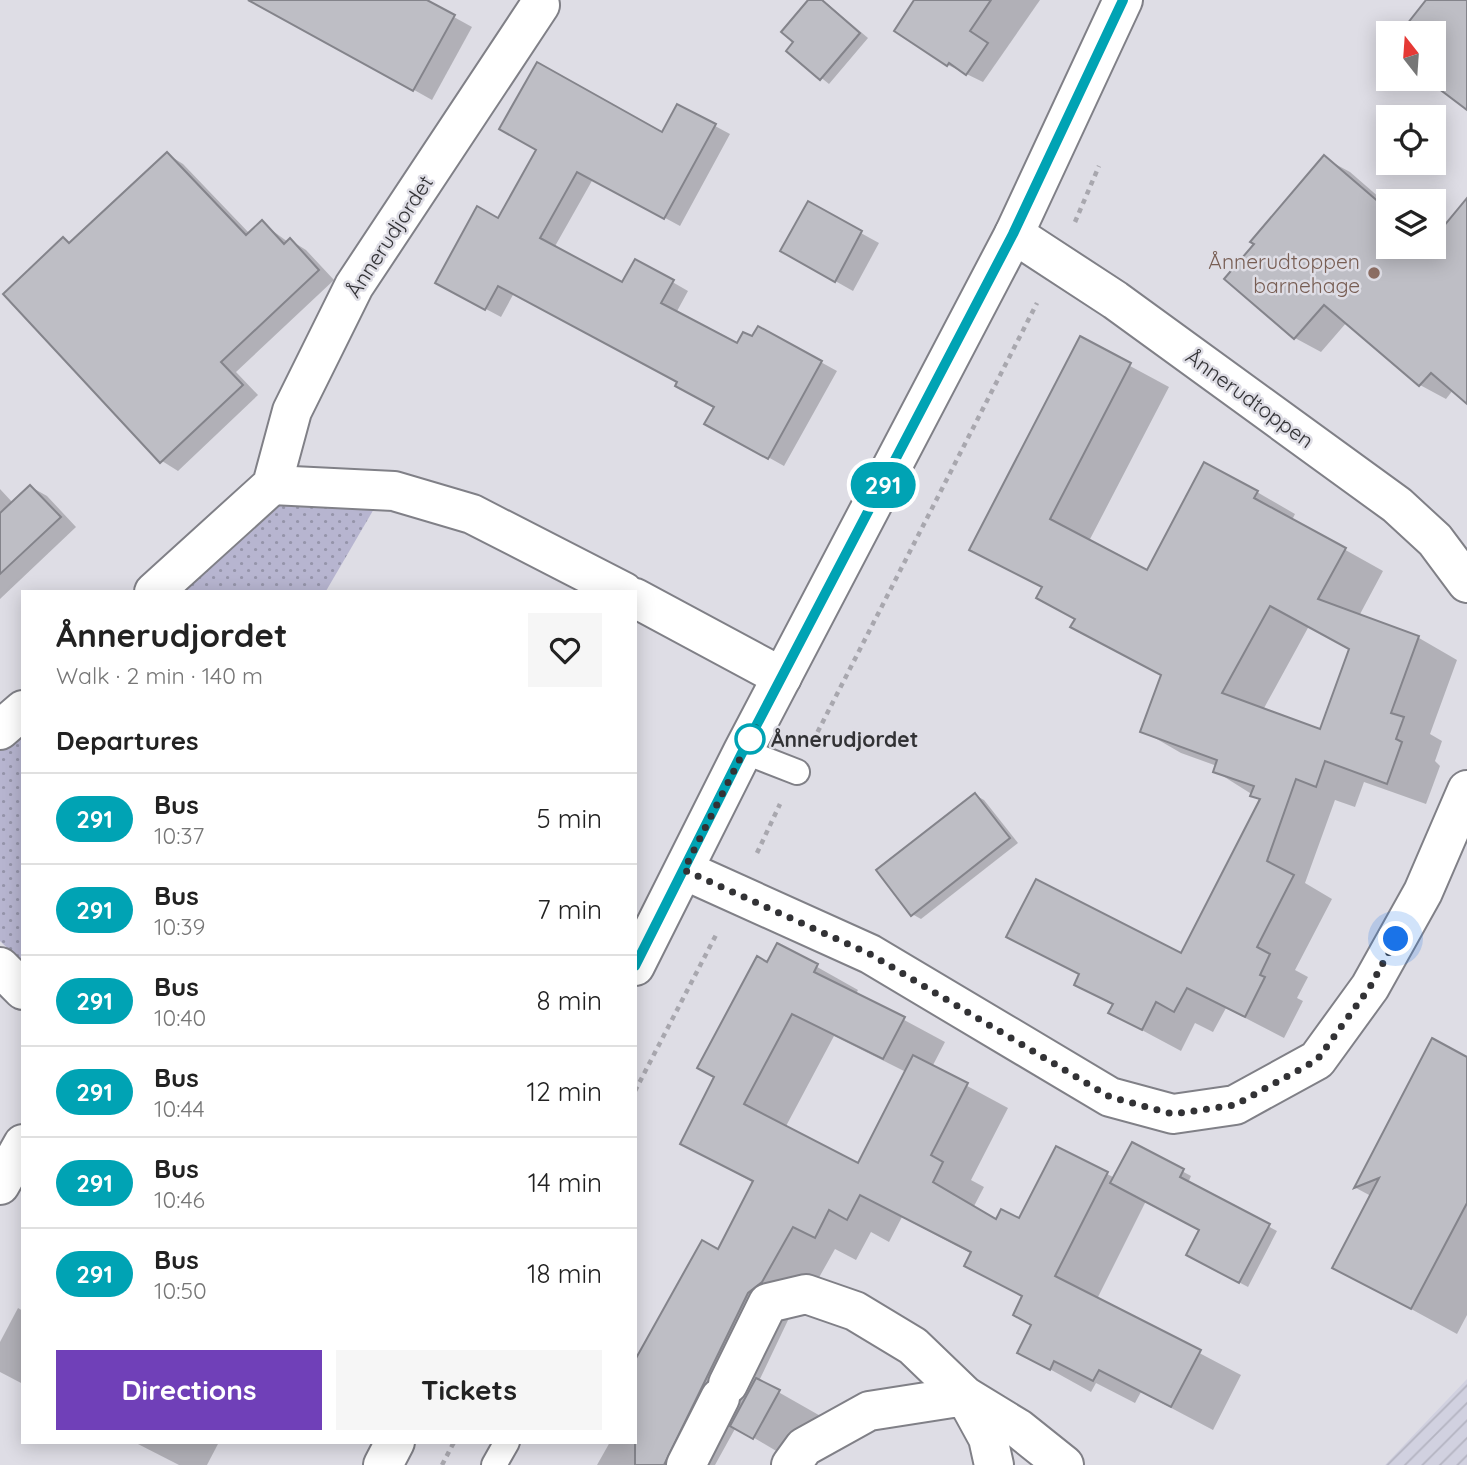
<!DOCTYPE html>
<html lang="en">
<head>
<meta charset="utf-8">
<style>
  :root { --surface:#fff; --page:#f6f6f6; --text:#222; --muted:#767676; --line:#e0e0e0; --accent:#7040b8 }
  body { margin:0; font-family:Quicksand,sans-serif; background:var(--page); color:var(--text); height:100vh; display:flex; flex-direction:column; font-size:26px; white-space:nowrap }
  * { box-sizing:border-box; margin:0 }
  p { font-size:23px; color:var(--muted) }
  .icon { flex:none; width:38px; height:38px; fill:none; stroke:currentColor; stroke-width:2; stroke-linecap:round; stroke-linejoin:round }
  .map { position:relative; flex:1; overflow:hidden }
  .panel { position:absolute; left:21px; top:590px; width:616px; height:854px; display:flex; flex-direction:column; background:var(--surface); border-radius:0px; box-shadow:0 4px 18px #0003 }
  .panel>* { flex:none }
  .badge { padding:0 14px; border-radius:23px; font-size:24px; line-height:46px }
  .needle { width:46px; rotate:343deg }
  .fabs { position:absolute; left:1376px; top:21px; display:grid; gap:14px }
  .fabs a { display:grid; place-items:center; width:70px; height:70px; border-radius:0px; background:var(--surface); box-shadow:0 4px 18px #0003; font-size:35px }
  .you { position:absolute; width:35px; height:35px; margin:-18px; border:5px solid #fff; border-radius:50%; background:#1a73e8; box-shadow:0 0 0 10px #1a73e833 }
  .map>.badge { position:absolute; translate:-50% -50%; box-shadow:0 0 0 4px #fff }
  h2 { padding:0 35px; font-size:26px; line-height:63px }
  .round { display:grid; place-items:center; flex:none; width:74px; height:74px; border-radius:0px; background:var(--page) }
  .headline { display:flex; align-items:center; justify-content:space-between; height:119px; padding:0 35px }
  h1 { font-size:33px; font-weight:700; line-height:52px }
  .action { display:flex; gap:14px; margin-top:auto; padding:14px 35px }
  .action a { flex:1; height:80px; border-radius:0px; background:var(--accent); color:#fff; font-size:28px; font-weight:700; line-height:80px; text-align:center }
  .action a+a { background:var(--page); color:var(--text) }
  ul { padding:0; list-style:none }
  li { display:flex; align-items:center; gap:21px; height:91px; padding:0 35px; border-top:2px solid var(--line) }
  li div { flex:1 }
  li b { display:block; font-size:26px }
  li em { font-style:normal }
  li .badge { min-width:77px; font-weight:700; text-align:center }
  .map>svg:first-child { display:block }
</style>
</head>
<body>
<div class="map">
<svg width="1467" height="1465" viewBox="0 0 1467 1465">
  <defs>
    <pattern id="industrial-furrows" width="10" height="10" patternUnits="userSpaceOnUse" patternTransform="scale(1.75)"><rect width="10" height="10" fill="#d1d1e0"/><path d="M-1 1l2-2M0 10L10 0M9 11l2-2" fill="none" stroke="#b4b4c1"/></pattern>
    <pattern id="park-dots" width="8" height="8" patternUnits="userSpaceOnUse" patternTransform="scale(1.75)"><rect width="8" height="8" fill="#b7b5d0"/><path d="M2 2h.1M6 6h.1" fill="none" stroke="#9594aa" stroke-width="1.8" stroke-linecap="round"/></pattern>
  </defs>
  <rect width="100%" height="100%" fill="#dedde5"/>
  <path fill="url(#industrial-furrows)" d="M1467,1379V1465H1385Z"/>
  <g fill="url(#park-dots)">
    <path d="M256,474L378,502L326,591L133,592Z"/>
    <path d="M23,696V963L0,941V718Z"/>
  </g>
  <g fill="#0003" fill-rule="evenodd">
    <path d="M254,0H423L472,27L432,100Z"/>
    <path d="M810,0H823L868,38L829,84L788,51L796,42Z"/>
    <path d="M916,0H1040L983,82L948,65L896,30Z"/>
    <path d="M715,126L730,134L680,226L593,179L554,248L623,285L636,261L688,291L676,313L737,346L753,338L759,328L837,371L784,466L707,423L716,407L679,382L514,293L501,317L452,291L499,220L539,149Z"/>
    <path d="M167,154L183,164L250,234L262,223L288,242L290,240L306,250L334,280L236,372L258,395L178,471L162,461L64,239L70,243Z"/>
    <path d="M1324,158L1350,172L1388,205V247H1433L1467,200V402L1453,390L1446,399L1420,385L1347,322L1321,352L1295,338L1226,278Z"/>
    <path d="M808,204L879,243L853,291L782,251Z"/>
    <path d="M1080,339L1169,387L1089,541L1148,572L1257,492L1295,514L1292,520L1383,571L1359,616L1419,638L1457,660L1430,734L1442,741L1435,761L1440,766L1426,804L1364,782L1355,807L1335,800L1305,883L1332,899L1295,970L1308,977L1297,998L1303,1001L1284,1038L1226,1008L1213,1032L1195,1023L1181,1051L1110,1013L1114,1006L1076,984L1081,975L1009,936L1182,955L1261,800L1215,771L1217,766L1181,753L1143,731L1163,676L1076,619L1043,588L972,549ZM1309,626L1351,649L1321,731L1263,710Z"/>
    <path d="M31,487L47,496L76,527L0,599V489L13,503Z"/>
    <path d="M975,795L984,800L1018,843L921,919L912,914Z"/>
    <path d="M778,945L858,990L856,994L945,1042L932,1067L1008,1108L971,1180L984,1187L973,1208L997,1221L1020,1220L1107,1174L1115,1178L1132,1144L1191,1176L1188,1183L1277,1231L1248,1287L1188,1255L1201,1230L1146,1201L1097,1299L1241,1375L1213,1430L1141,1392L1135,1403L1096,1383L1091,1392L1019,1352L1033,1325L1031,1298L966,1265L972,1254L902,1217L889,1242L871,1232L856,1260L835,1249L803,1306L790,1316L759,1381L824,1418L778,1452L736,1427L715,1465H597L610,1442H635L719,1252L754,1183L682,1144ZM834,1036L906,1072L859,1165L785,1128Z"/>
    <path d="M1433,1041L1467,1059V1315L1457,1334L1334,1267L1371,1196L1356,1188Z"/>
    <path d="M18,1308L23,1311V1384L0,1372V1342Z"/>
    <path d="M134,1442H219L207,1465H179Z"/>
  </g>
  <g fill="#bebec5" stroke="#84848b" stroke-width="2" fill-rule="evenodd">
    <path d="M248,0H427L455,15L413,91Z"/>
    <path d="M808,0H822L860,33L820,80L786,51L793,42L781,32Z"/>
    <path d="M914,0H991L970,31L988,43L966,75L949,63L947,66L894,31Z"/>
    <path d="M1426,0H1467V110L1426,79H1433V33H1400Z"/>
    <path d="M537,62L662,132L677,104L716,124L664,219L577,172L540,238L622,282L635,259L674,280L661,303L737,343L743,332L752,336L758,326L822,361L768,459L704,424L714,407L675,386L677,382L498,286L485,310L435,283L477,206L498,218L536,150L499,129Z"/>
    <path d="M167,152L246,235L262,220L284,244L290,238L319,270L221,362L243,385L160,463L3,294L63,237L69,243Z"/>
    <path d="M1324,155L1388,210V247H1433V239L1467,198V404L1431,373L1419,386L1324,305L1294,339L1224,279L1254,244L1250,242Z"/>
    <path d="M808,201L862,231L835,282L780,251Z"/>
    <path d="M1080,336L1131,363L1050,519L1147,570L1204,462L1258,491L1254,498L1346,548L1318,599L1419,636L1391,713L1404,717L1396,739L1402,742L1387,784L1325,761L1316,787L1296,779L1267,861L1294,875L1257,947L1270,954L1260,975L1265,977L1245,1017L1187,988L1174,1012L1156,1002L1142,1030L1108,1013L1113,1004L1074,985L1079,974L1006,937L1036,879L1181,953L1260,799L1250,796L1254,786L1213,772L1217,760L1140,732L1161,675L1070,627L1075,619L1036,598L1042,587L969,550ZM1270,606L1349,649L1320,729L1222,693Z"/>
    <path d="M30,485L61,517L0,574V513Z"/>
    <path d="M975,793L1010,838L911,916L876,870Z"/>
    <path d="M777,943L818,964L814,972L905,1017L883,1059L792,1014L744,1104L858,1163L913,1055L968,1083L931,1155L943,1162L933,1182L996,1219L1001,1209L1019,1218L1056,1146L1108,1172L1055,1276L1201,1350L1171,1407L1099,1370L1093,1381L1054,1361L1050,1370L1017,1353L1031,1325L1013,1315L1022,1296L964,1266L971,1252L860,1195L847,1220L829,1210L815,1238L793,1227L762,1282L748,1293L664,1465H635V1360L702,1240L718,1249L753,1181L680,1144L714,1077L697,1068L757,956L767,962Z"/>
    <path d="M1432,1038L1467,1057V1203L1411,1309L1332,1268L1379,1178L1354,1188Z"/>
    <path d="M1132,1142L1184,1169L1180,1177L1270,1224L1239,1283L1186,1255L1199,1230L1110,1183Z"/>
    <path d="M756,1378L780,1390L753,1439L730,1426Z"/>
  </g>
  <g fill="none" stroke-linecap="round" stroke-linejoin="round">
    <g stroke="#808087" stroke-width="28">
      <g id="lane">
        <path d="M743,751L797,772"/>
        <path d="M494,1465L507,1442"/>
      </g>
    </g>
    <g stroke="#808087" stroke-width="42">
      <g id="street">
        <path d="M1014,234L1115,300L1397,505L1435,540L1467,583"/>
        <path d="M272,485L394,491L472,514L624,592"/>
        <path d="M154,592L272,485L292,411L354,286L540,5"/>
        <path d="M635,598L782,677"/>
        <path d="M0,730L23,710"/>
        <path d="M684,870L870,954L1110,1097L1173,1114L1235,1105L1317,1060L1370,987L1423,892L1467,790"/>
        <path d="M635,966L743,751L1014,234L1123,0"/>
        <path d="M0,967L23,990"/>
        <path d="M0,1185L23,1144"/>
        <path d="M728,1384L768,1303L806,1294L855,1311L913,1346L965,1396L1019,1429L1064,1465"/>
        <path d="M383,1465L395,1442"/>
        <path d="M686,1465L720,1398"/>
        <path d="M791,1465L804,1447L869,1411L965,1396L988,1438L994,1465"/>
      </g>
    </g>
    <g stroke="#a8a7ae" stroke-width="4.5" stroke-dasharray="5 5" stroke-linecap="butt">
      <path d="M1075,222L1099,166"/>
      <path d="M813,741L1037,303"/>
      <path d="M757,853L780,804"/>
      <path d="M635,1091L717,933"/>
      <path d="M442,1465L454,1442"/>
    </g>
    <use href="#lane" stroke="#fff" stroke-width="24"/>
    <use href="#street" stroke="#fff" stroke-width="38"/>
  </g>
  <g fill="none" stroke-linecap="round" stroke-linejoin="round">
    <g stroke="#fff" stroke-width="16">
      <path id="line" d="M635,966L743,751L1013,234L1123,0"/>
    </g>
    <use href="#line" stroke="#00a3b4" stroke-width="10"/>
    <path stroke="#323235" stroke-width="7" stroke-dasharray="0 12.6" d="M750,739L756,727L684,870L870,954L1110,1097L1173,1114L1235,1105L1317,1060L1370,987L1396,939"/>
  </g>
  <circle fill="#8d6e63" stroke="#dedde5" stroke-width="2.5" cx="1374" cy="273" r="7"/>
  <circle fill="#fff" stroke="#00a3b4" stroke-width="3.5" cx="750" cy="739" r="14"/>
  <g text-anchor="middle" dominant-baseline="central" stroke-width="5" stroke-linejoin="round" paint-order="stroke">
    <g font-size="21" fill="#323235" stroke="#dedde5">
      <text transform="translate(389 236) rotate(-57)">Ånnerudjordet</text>
      <text transform="translate(1250 398) rotate(36)">Ånnerudtoppen</text>
    </g>
    <g font-size="21" fill="#785e54" stroke="#dedde5" text-anchor="end">
      <text x="1360" y="261">Ånnerudtoppen<tspan x="1360" dy="24">barnehage</tspan></text>
    </g>
    <g font-size="21" font-weight="bold" fill="#323235" stroke="#dedde5" text-anchor="start">
      <text x="771" y="739">Ånnerudjordet</text>
    </g>
  </g>
</svg>
<div class="fabs">
<a><svg class="needle" viewBox="-14 -14 28 28"><path d="M0-13l5 13h-10z" fill="#e53935"/><path d="M0 13l5-13h-10z" fill="#767676"/></svg></a>
<a><svg class="icon" aria-label="locate" viewBox="0 0 24 24"><circle cx="12" cy="12" r="6"/><path d="M12 2v4M12 18v4M2 12h4M18 12h4"/></svg></a>
<a><svg class="icon" aria-label="layers" viewBox="0 0 24 24"><path d="M12 4l9 5-9 5-9-5zM3 14l9 5 9-5"/></svg></a>
</div>
<div class="you" style="left:1396px;top:939px"></div>
<b class="badge" style="left:883px;top:485px;background:#00a3b4;color:#fff">291</b>
<section class="panel">
<div class="headline"><div><h1>Ånnerudjordet</h1><p>Walk · 2 min · 140 m</p></div><a class="round"><svg class="icon" aria-label="heart" viewBox="0 0 24 24"><path d="M12 20l-8-8c-3-5 5-10 8-4 3-6 11-1 8 4z"/></svg></a></div>
<h2>Departures</h2>
<ul>
<li><span class="badge" style="background:#00a3b4;color:#fff">291</span><div><b>Bus</b><p>10:37</p></div><em>5 min</em></li>
<li><span class="badge" style="background:#00a3b4;color:#fff">291</span><div><b>Bus</b><p>10:39</p></div><em>7 min</em></li>
<li><span class="badge" style="background:#00a3b4;color:#fff">291</span><div><b>Bus</b><p>10:40</p></div><em>8 min</em></li>
<li><span class="badge" style="background:#00a3b4;color:#fff">291</span><div><b>Bus</b><p>10:44</p></div><em>12 min</em></li>
<li><span class="badge" style="background:#00a3b4;color:#fff">291</span><div><b>Bus</b><p>10:46</p></div><em>14 min</em></li>
<li><span class="badge" style="background:#00a3b4;color:#fff">291</span><div><b>Bus</b><p>10:50</p></div><em>18 min</em></li>
</ul>
<div class="action"><a>Directions</a><a>Tickets</a></div>
</section>
</div>
</body>
</html>
